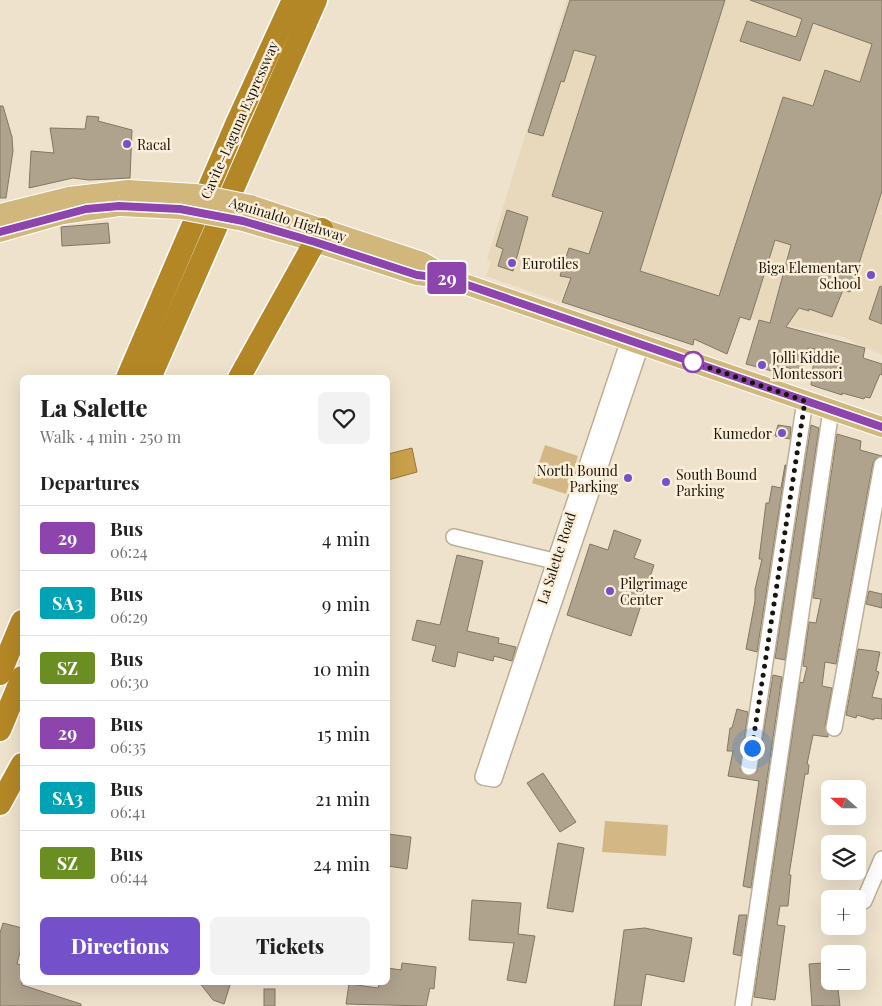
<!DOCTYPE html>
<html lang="en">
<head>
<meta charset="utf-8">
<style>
  :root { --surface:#fff; --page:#f2f2f2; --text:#222; --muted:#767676; --line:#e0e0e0; --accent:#7451ca }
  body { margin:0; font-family:"Playfair Display",serif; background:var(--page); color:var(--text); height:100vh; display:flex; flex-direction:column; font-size:19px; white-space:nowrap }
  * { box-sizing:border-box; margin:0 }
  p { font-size:16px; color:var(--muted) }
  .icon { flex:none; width:28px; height:28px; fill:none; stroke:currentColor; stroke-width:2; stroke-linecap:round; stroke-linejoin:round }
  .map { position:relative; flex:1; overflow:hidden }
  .sheet { position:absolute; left:20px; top:375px; width:370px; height:610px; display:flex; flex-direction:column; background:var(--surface); border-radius:8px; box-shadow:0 5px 20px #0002 }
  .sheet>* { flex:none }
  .badge { padding:0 10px; border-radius:4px; font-size:18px; line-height:32px }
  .needle { width:32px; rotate:291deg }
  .buttons { position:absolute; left:821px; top:780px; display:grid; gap:10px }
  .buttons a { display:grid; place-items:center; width:45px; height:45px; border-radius:8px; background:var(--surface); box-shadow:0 5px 20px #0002; font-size:25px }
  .you { position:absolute; width:25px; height:25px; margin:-12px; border:4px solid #fff; border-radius:50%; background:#1a73e8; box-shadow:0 0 0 8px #1a73e833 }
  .map>.badge { position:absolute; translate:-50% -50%; box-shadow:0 0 0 2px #fff }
  h2 { padding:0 20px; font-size:19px; line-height:45px }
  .round { display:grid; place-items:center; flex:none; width:52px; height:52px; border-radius:8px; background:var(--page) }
  .headline { display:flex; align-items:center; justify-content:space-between; height:85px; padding:0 20px }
  h1 { font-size:24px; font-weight:800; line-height:38px }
  .action { display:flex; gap:10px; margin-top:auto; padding:10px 20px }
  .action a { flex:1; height:58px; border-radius:8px; background:var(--accent); color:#fff; font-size:20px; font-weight:800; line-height:58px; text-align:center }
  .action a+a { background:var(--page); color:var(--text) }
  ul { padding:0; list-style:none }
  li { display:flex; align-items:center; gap:15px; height:65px; padding:0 20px; border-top:1px solid var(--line) }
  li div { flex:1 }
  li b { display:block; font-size:19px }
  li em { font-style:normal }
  li .badge { min-width:55px; font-weight:700; text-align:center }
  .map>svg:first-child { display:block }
</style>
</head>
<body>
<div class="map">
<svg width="882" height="1006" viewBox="0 0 882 1006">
  <rect width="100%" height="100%" fill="#eee2cc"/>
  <path fill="#e9d9bc" d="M567,0H882V208L880,214L882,215V355L841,336L567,284L560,302L486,276L491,262L487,259Z"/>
  <g fill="#d3b885">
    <path d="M545,445L578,456L566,494L532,483Z"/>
    <path d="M605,821L668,825L666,856L602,852Z"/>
  </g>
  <path fill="#cba04a" stroke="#967638" d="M412,448L417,472L388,480V454Z"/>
  <g fill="#afa38e" stroke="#827763">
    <path d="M570,0H725L640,271L719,296L783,97L813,106L825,70L860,82L872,44L813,23L800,61L740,41L747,21L796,37L802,19L750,0H882V191L850,292L843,290L832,317L809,309V311L799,308L786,327L865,348L863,358L882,364V375L880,374L870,398L865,397L864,399L842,393V395L811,385L815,349L808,348L801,372L785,367L783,374L746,364L759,320L770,323L791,245L775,240L750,320L740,317L727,354L694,339L693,345L562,302L571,278L560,276L569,248L589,254L603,212L552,196L596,56L574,50L564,82L561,81L543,136L528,132Z"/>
    <path d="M0,106H3L12,137L13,151L6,198H0Z"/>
    <path d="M87,116L99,117L98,121L132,130L130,178L89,180L73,178L29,188L31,151L54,153L50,128L85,129Z"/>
    <path d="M507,210L528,217L513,271L498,266L503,249L496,246Z"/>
    <path d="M108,223L110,243L62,246L61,227Z"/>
    <path d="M880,286L882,287V324L869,319Z"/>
    <path d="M778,425L791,427L790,439L775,436Z"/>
    <path d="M811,425L819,428L785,660L775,658Z"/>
    <path d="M837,434L861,441L860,450L882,456L875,459L873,463L836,664L825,662L822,686L832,688L825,726L828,735V737L813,735L807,764L809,765L808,774H805L789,875H791L788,906H780L777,925L785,926L775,1000L754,997L800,682L803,683L807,667L803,666L809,622L816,623L821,599L813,598Z"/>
    <path d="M785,465H786L757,652L746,649L755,601V589L762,559H759L766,503H769L772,486L781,488Z"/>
    <path d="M614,530L641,540L634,558L654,565L631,636L567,615L590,544L608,550Z"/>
    <path d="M457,555L483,561L467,631L499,638L498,643L516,647L512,661L494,656L493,661L458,652L455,667L432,661L436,646L412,640L417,620L440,625Z"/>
    <path d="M869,591L882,594V608L866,604Z"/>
    <path d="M858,649L880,652L876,671L879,672L872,697L882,699V719L874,718V720L857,715L856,718L846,715Z"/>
    <path d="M773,675L782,677L751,888L743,886L759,781L728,776L733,751H727L730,728H732L737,709L748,712L740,770L748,776L757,772Z"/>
    <path d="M543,773L576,822L560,832L527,783Z"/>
    <path d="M388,834L411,837L407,869L388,866Z"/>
    <path d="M558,843L584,848L573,912L547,908Z"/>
    <path d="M472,900L521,903L518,934L535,936L526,983L507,980L514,943L469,940Z"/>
    <path d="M739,915H747L741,956L733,954Z"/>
    <path d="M3,923L22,928V944L17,964L22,965V985L81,1004V1006H0V933Z"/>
    <path d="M645,928L692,938L684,982L646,974L641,1006H614L624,930Z"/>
    <path d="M402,963L436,967L434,989L430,988L426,1006L346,1004L349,984L378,988L380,982H388V968L401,970Z"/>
    <path d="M823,963L824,981L830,979V981H837L840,1006H812L809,964Z"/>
    <path d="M199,982H231L224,1004L213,1000Z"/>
    <rect x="264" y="989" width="11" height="17"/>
  </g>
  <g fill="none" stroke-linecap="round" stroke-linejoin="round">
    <g stroke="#baae98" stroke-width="18">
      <g id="minor">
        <path d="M629,340L483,777L494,779L641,345"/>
        <path d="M454,537L562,563"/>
        <path d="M834,728L882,465"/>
        <path d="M749,767L805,401"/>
        <path d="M864,901L882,859"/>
        <path d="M743,1006L831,410"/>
      </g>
    </g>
    <g stroke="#fff" stroke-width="22">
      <g id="major">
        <path d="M250,205L422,262L444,275"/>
        <path d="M0,214L69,197L128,190"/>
        <path d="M243,221L315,242L417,275L450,279L882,427"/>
        <path d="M0,232L63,214L119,206"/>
      </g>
    </g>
    <g stroke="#fff" stroke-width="25">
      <g id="highway">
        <path d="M127,378L237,122L293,0"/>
        <path d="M150,378L316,0"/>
        <path d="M239,378L322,229"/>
        <path d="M0,674L22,621"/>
        <path d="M0,730L22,677"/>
        <path d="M0,804L22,764"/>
      </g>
    </g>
    <use href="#minor" stroke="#fff" stroke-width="15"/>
    <use href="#major" stroke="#d2b77d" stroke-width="20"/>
    <use href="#highway" stroke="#b48726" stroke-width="22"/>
    <g stroke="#fff" stroke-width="22" stroke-linecap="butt">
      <g id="major-bridge">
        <path d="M128,190L196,194L250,205"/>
        <path d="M119,206L180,209L243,221"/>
      </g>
    </g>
    <use href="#major-bridge" stroke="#d2b77d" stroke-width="20"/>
  </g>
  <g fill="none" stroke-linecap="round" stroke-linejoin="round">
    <g stroke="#fff" stroke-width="11">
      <path id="line" d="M0,232L86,209L119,206L180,209L243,221L315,242L417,275L450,279L882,427"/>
    </g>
    <use href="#line" stroke="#8e44ad" stroke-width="8"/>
    <path stroke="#19150d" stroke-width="5" stroke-dasharray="0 9" d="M693,362L805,401L752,748"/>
  </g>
  <g fill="#7451ca" stroke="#fcefd9" stroke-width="2">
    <circle cx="127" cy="144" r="5"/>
    <circle cx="512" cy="263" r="5"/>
    <circle cx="871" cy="275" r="5"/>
    <circle cx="762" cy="365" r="5"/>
    <circle cx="782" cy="433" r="5"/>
    <circle cx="628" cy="478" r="5"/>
    <circle cx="666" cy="482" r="5"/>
    <circle cx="610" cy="591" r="5"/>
  </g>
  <circle fill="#fff" stroke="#8e44ad" stroke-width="2.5" cx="693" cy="362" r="10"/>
  <g text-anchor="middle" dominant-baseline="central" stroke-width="5" stroke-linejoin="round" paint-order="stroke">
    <g font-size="14" fill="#19150d" stroke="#fcefd9">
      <text transform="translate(239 120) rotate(-66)">Cavite–Laguna Expressway</text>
      <text transform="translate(288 219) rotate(17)">Aguinaldo Highway</text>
      <text transform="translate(556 558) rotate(-72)">La Salette Road</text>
    </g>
    <g font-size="14" fill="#19150d" stroke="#fcefd9" text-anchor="start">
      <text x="137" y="144">Racal</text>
      <text x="522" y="263">Eurotiles</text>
      <text x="861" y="267" text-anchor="end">Biga Elementary<tspan x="861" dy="16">School</tspan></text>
      <text x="772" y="357">Jolli Kiddie<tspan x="772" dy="16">Montessori</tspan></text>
      <text x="772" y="433" text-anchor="end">Kumedor</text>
      <text x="618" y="470" text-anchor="end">North Bound<tspan x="618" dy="16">Parking</tspan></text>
      <text x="676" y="474">South Bound<tspan x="676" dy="16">Parking</tspan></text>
      <text x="620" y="583">Pilgrimage<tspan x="620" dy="16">Center</tspan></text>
    </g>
  </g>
</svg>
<div class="buttons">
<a><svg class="needle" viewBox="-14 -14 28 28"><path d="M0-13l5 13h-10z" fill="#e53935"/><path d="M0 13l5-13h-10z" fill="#767676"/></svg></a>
<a><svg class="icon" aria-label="layers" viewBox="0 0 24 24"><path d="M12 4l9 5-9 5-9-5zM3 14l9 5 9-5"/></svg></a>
<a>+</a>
<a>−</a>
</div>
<div class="you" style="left:752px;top:748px"></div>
<b class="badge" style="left:447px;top:278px;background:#8e44ad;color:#fff">29</b>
<section class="sheet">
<div class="headline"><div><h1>La Salette</h1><p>Walk · 4 min · 250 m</p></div><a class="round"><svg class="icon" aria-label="heart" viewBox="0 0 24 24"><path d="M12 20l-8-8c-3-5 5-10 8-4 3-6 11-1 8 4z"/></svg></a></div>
<h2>Departures</h2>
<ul>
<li><span class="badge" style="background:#8e44ad;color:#fff">29</span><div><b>Bus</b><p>06:24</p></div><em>4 min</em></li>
<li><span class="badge" style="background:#00a3b4;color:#fff">SA3</span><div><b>Bus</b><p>06:29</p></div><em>9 min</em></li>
<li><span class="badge" style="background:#6b8e23;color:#fff">SZ</span><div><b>Bus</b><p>06:30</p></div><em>10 min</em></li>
<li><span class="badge" style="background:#8e44ad;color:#fff">29</span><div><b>Bus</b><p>06:35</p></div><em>15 min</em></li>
<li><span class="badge" style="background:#00a3b4;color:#fff">SA3</span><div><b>Bus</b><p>06:41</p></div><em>21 min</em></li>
<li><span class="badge" style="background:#6b8e23;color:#fff">SZ</span><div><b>Bus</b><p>06:44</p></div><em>24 min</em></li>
</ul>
<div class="action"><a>Directions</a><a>Tickets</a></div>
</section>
</div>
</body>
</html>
